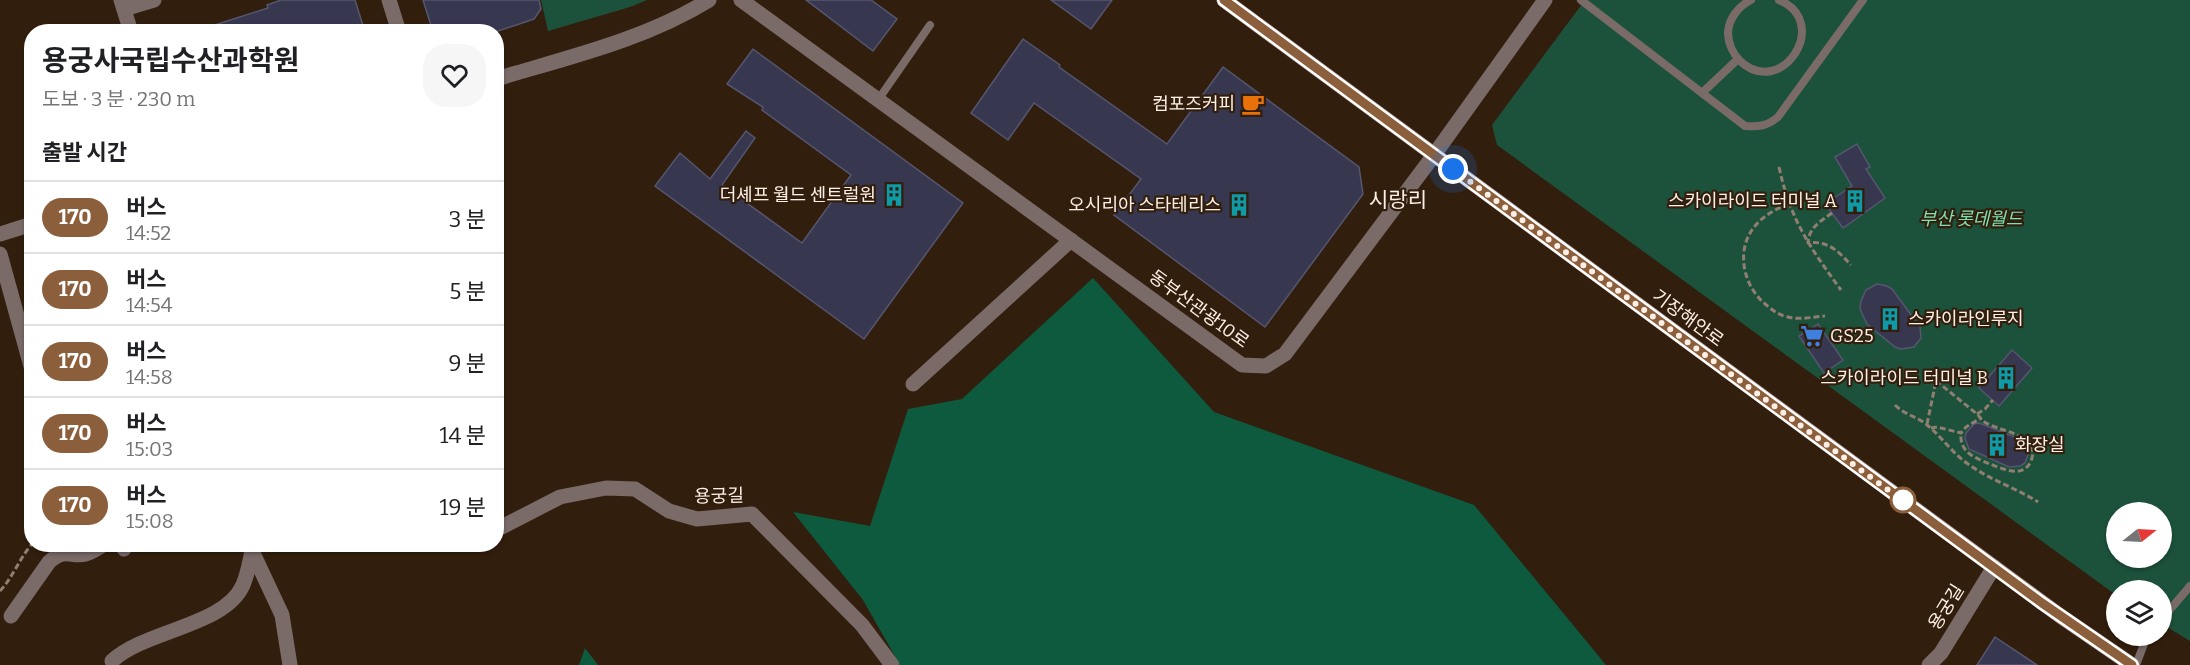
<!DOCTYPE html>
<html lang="ko">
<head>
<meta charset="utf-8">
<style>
  :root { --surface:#fff; --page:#f6f6f6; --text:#202124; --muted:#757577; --line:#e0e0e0 }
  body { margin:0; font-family:Bitter,"Noto Sans KR",serif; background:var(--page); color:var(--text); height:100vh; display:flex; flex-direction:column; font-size:22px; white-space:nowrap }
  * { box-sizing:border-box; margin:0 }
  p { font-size:20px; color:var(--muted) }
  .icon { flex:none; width:33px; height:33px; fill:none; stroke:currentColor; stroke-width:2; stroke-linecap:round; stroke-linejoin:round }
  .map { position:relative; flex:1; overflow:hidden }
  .details { position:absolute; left:24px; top:24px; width:480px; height:528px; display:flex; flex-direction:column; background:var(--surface); border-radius:24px; box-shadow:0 2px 4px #0004 }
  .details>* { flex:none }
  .badge { padding:0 12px; border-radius:20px; font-size:21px; line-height:39px }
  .needle { width:39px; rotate:72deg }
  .controls { position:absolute; left:2106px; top:502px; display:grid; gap:12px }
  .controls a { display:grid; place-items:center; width:66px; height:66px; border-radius:50%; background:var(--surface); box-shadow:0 2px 4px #0004; font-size:30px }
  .you { position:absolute; width:30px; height:30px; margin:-15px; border:4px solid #fff; border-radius:50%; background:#1a73e8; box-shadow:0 0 0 9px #1a73e833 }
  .map>.badge { position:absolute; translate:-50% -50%; box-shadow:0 0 0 3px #fff }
  h2 { padding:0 18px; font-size:22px; line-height:54px }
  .round { display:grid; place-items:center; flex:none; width:63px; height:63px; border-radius:24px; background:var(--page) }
  .head { display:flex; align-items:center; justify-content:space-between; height:102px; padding:0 18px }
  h1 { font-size:28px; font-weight:700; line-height:45px }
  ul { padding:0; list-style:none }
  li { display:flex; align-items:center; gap:18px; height:72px; padding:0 18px; border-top:2px solid var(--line) }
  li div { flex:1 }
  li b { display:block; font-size:22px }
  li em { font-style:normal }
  li .badge { min-width:66px; font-weight:700; text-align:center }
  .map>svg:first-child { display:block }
</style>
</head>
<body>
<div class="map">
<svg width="2190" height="665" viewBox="0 0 2190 665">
  <rect width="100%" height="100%" fill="#321e0d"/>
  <g fill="#1c523b" fill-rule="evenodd">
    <path d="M541,0H647L630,7L548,31Z"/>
    <path d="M1585,0H2190V641L2162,624V591H2116V595L1497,145L1492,125ZM2116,513H2162V558H2116Z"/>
  </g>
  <g fill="#0e5a3e">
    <path d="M1093,278L1214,412L1474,505L1606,665H900L863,600L793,512L870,526L908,409L962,399Z"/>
    <path d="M585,648L598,665H579Z"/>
  </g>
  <g fill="#37374f" stroke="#55566f" stroke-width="1.5">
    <path d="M281,0H355L365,32H203L202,29L268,8L267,5Z"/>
    <path d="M423,0H539L541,9L534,19L495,32H433Z"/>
    <path d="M806,0H871L897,19L873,51Z"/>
    <path d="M1051,0H1112L1091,29Z"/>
    <path d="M1023,39L1060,65L1059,67L1167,144L1223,67L1359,167L1363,194L1265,327L1114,215L1141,179L1034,103L1008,140L971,113Z"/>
    <path d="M753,49L963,203L864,339L655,186L680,153L710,179L746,131L755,138L722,185L802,243L851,175L762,110L763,107L727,84Z"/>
    <path d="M1857,144L1870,167L1866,169L1885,198L1843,228L1825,204L1852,186L1835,157Z"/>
    <path d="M1877,284L1887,286L1892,289L1920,327L1921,338L1914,347L1901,349L1895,347L1867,324L1860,309L1861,301L1866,290Z"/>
    <path d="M1818,324L1843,360L1824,373L1799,336Z"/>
    <path d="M2012,350L2032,368L1999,406L1979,388Z"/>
    <path d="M1979,423L2025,441L2029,452L2025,463L2020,466L2009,467L1969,449L1965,438L1966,433L1974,424Z"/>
    <path d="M1995,637L2037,665H1977Z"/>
  </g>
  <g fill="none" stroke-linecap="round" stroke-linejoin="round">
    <g stroke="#907f71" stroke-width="3" stroke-dasharray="6 3" stroke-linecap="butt">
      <path d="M1779,167C1791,221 1809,246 1841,290"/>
      <path d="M1789,204C1758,215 1738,237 1745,271C1748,283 1754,294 1764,303C1771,309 1778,315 1788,317C1800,320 1813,317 1825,316"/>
      <path d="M1832,213C1820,222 1809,227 1808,243C1828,240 1839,252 1851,265"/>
      <path d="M1929,375L1977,414C1979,416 1981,419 1983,421C1997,432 2042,433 2031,461C2023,479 2003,469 1990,464C1975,458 1959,452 1961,433"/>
      <path d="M1895,405C1905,415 1918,417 1927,425C1942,437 1952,453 1968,464C1990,480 2016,488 2038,502"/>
      <path d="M1977,414L1985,409L1993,400"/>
      <path d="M1927,424L1936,381"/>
      <path d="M1931,428L1937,427L1961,433L1966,427L1981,418"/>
      <path d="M0,591C13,577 19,559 32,544"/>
    </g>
    <g stroke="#7a6b69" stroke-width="8">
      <path d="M1581,0L1745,126C1759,127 1767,126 1778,117L1863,0"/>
      <path d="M1751,0C1739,6 1729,18 1728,32C1728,43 1733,54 1740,61C1782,100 1832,22 1779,0"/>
      <path d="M1702,93L1738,59"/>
      <path d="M878,100L930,25"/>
      <path d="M2162,619L2190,586"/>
      <path d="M2136,665L2147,636"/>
    </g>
    <g stroke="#7a6b69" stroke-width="15">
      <path d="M121,0L131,32"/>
      <path d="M389,0L399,32"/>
      <path d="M741,0L1242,365L1266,366L1285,354L1434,155L1545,0"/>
      <path d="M124,9L154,0"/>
      <path d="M496,79C569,57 644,40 709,0"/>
      <path d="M0,234L32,224"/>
      <path d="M0,254L32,370"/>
      <path d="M913,384L1071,240"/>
      <path d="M496,530L560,497L606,488L635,489L669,511L697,519L752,514L862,625L892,665"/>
      <path d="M124,549L127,544"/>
      <path d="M252,551L282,615L290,665"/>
      <path d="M11,616L49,562C66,547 70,558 86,554C92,552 99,548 104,544"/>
      <path d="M112,661C145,630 225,626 243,585C248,573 251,557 253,544"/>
    </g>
    <path stroke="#7a6b69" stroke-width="15" d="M1929,665L1941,653L1994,567"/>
    <path stroke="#ab9490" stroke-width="15" d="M1224,0L2059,615L2132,665"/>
  </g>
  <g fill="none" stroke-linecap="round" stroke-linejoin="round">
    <g stroke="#fff" stroke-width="14">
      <path id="line" d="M1224,0L2042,603L2132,665"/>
    </g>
    <use href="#line" stroke="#8b5e3c" stroke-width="9"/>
    <path stroke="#fdefe5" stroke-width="6" stroke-dasharray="0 10.8" d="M1453,169L1907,504L1903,500"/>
  </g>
  <defs>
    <g id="cafe-bare" transform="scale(1.8)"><path d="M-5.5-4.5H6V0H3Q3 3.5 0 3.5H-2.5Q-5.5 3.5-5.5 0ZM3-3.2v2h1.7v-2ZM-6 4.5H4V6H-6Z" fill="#e8710a" stroke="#321e0d" stroke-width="2.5" paint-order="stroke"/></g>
    <g id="building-bare" transform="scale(1.8)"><path d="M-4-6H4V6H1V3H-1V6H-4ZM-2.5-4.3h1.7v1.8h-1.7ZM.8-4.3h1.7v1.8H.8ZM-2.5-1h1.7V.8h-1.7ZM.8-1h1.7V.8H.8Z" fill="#0f9aa8" stroke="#321e0d" stroke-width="2.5" paint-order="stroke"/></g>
    <g id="supermarket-bare" transform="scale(1.8)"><path d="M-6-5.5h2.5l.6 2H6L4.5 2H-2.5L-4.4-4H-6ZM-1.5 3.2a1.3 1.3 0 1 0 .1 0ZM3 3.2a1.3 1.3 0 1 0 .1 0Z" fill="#3f7fe0" stroke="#321e0d" stroke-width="2.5" paint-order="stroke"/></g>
  </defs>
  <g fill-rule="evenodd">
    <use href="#cafe-bare" x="1253" y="104"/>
    <use href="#building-bare" x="894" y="195"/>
    <use href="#building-bare" x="1855" y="201"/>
    <use href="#building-bare" x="1239" y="205"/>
    <use href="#building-bare" x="1890" y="319"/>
    <use href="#supermarket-bare" x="1812" y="336"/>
    <use href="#building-bare" x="2006" y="378"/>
    <use href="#building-bare" x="1997" y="445"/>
  </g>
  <circle fill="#fff" stroke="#8b5e3c" stroke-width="3" cx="1903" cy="500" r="12"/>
  <g text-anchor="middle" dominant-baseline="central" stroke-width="4.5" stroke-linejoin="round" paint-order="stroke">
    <g font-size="18" fill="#fdefe5" stroke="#321e0d" text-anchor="end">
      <text x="1235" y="104">컴포즈커피</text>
      <text x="876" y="195">더셰프 월드 센트럴원</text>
      <text x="1837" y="201">스카이라이드 터미널 A</text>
      <text x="1221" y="205">오시리아 스타테리스</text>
      <text x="1908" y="319" text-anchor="start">스카이라인루지</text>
      <text x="1830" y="336" text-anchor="start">GS25</text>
      <text x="1988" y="378">스카이라이드 터미널 B</text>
      <text x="2015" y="445" text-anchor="start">화장실</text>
    </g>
    <g font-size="18" font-style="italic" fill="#7ee1b2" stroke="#321e0d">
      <text x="1971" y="219">부산 롯데월드</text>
    </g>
    <g font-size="18" fill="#fdefe5" stroke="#321e0d">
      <text transform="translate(1199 309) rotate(36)">동부산관광10로</text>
      <text transform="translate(1688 318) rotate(36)">기장해안로</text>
      <text transform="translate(719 496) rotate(-1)">용궁길</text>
      <text transform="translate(1946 607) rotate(-58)">용궁길</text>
    </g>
    <g font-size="21" fill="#fdefe5" stroke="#321e0d">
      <text x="1398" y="200">시랑리</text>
    </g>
  </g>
</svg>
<div class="controls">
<a><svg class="needle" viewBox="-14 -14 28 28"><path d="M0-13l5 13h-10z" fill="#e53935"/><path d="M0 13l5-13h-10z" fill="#757577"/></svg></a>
<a><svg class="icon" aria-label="layers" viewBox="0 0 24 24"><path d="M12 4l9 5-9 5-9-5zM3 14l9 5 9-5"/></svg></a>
</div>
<div class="you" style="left:1453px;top:169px"></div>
<section class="details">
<div class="head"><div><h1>용궁사국립수산과학원</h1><p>도보 · 3 분 · 230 m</p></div><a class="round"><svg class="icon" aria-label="heart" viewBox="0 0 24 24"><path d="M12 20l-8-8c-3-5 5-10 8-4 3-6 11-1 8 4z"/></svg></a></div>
<h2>출발 시간</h2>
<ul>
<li><span class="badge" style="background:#8b5e3c;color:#fff">170</span><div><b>버스</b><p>14:52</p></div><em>3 분</em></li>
<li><span class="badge" style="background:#8b5e3c;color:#fff">170</span><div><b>버스</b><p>14:54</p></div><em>5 분</em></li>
<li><span class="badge" style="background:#8b5e3c;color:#fff">170</span><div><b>버스</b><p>14:58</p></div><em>9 분</em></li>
<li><span class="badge" style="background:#8b5e3c;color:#fff">170</span><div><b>버스</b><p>15:03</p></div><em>14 분</em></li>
<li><span class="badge" style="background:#8b5e3c;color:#fff">170</span><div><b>버스</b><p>15:08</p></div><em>19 분</em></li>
</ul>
</section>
</div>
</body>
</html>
